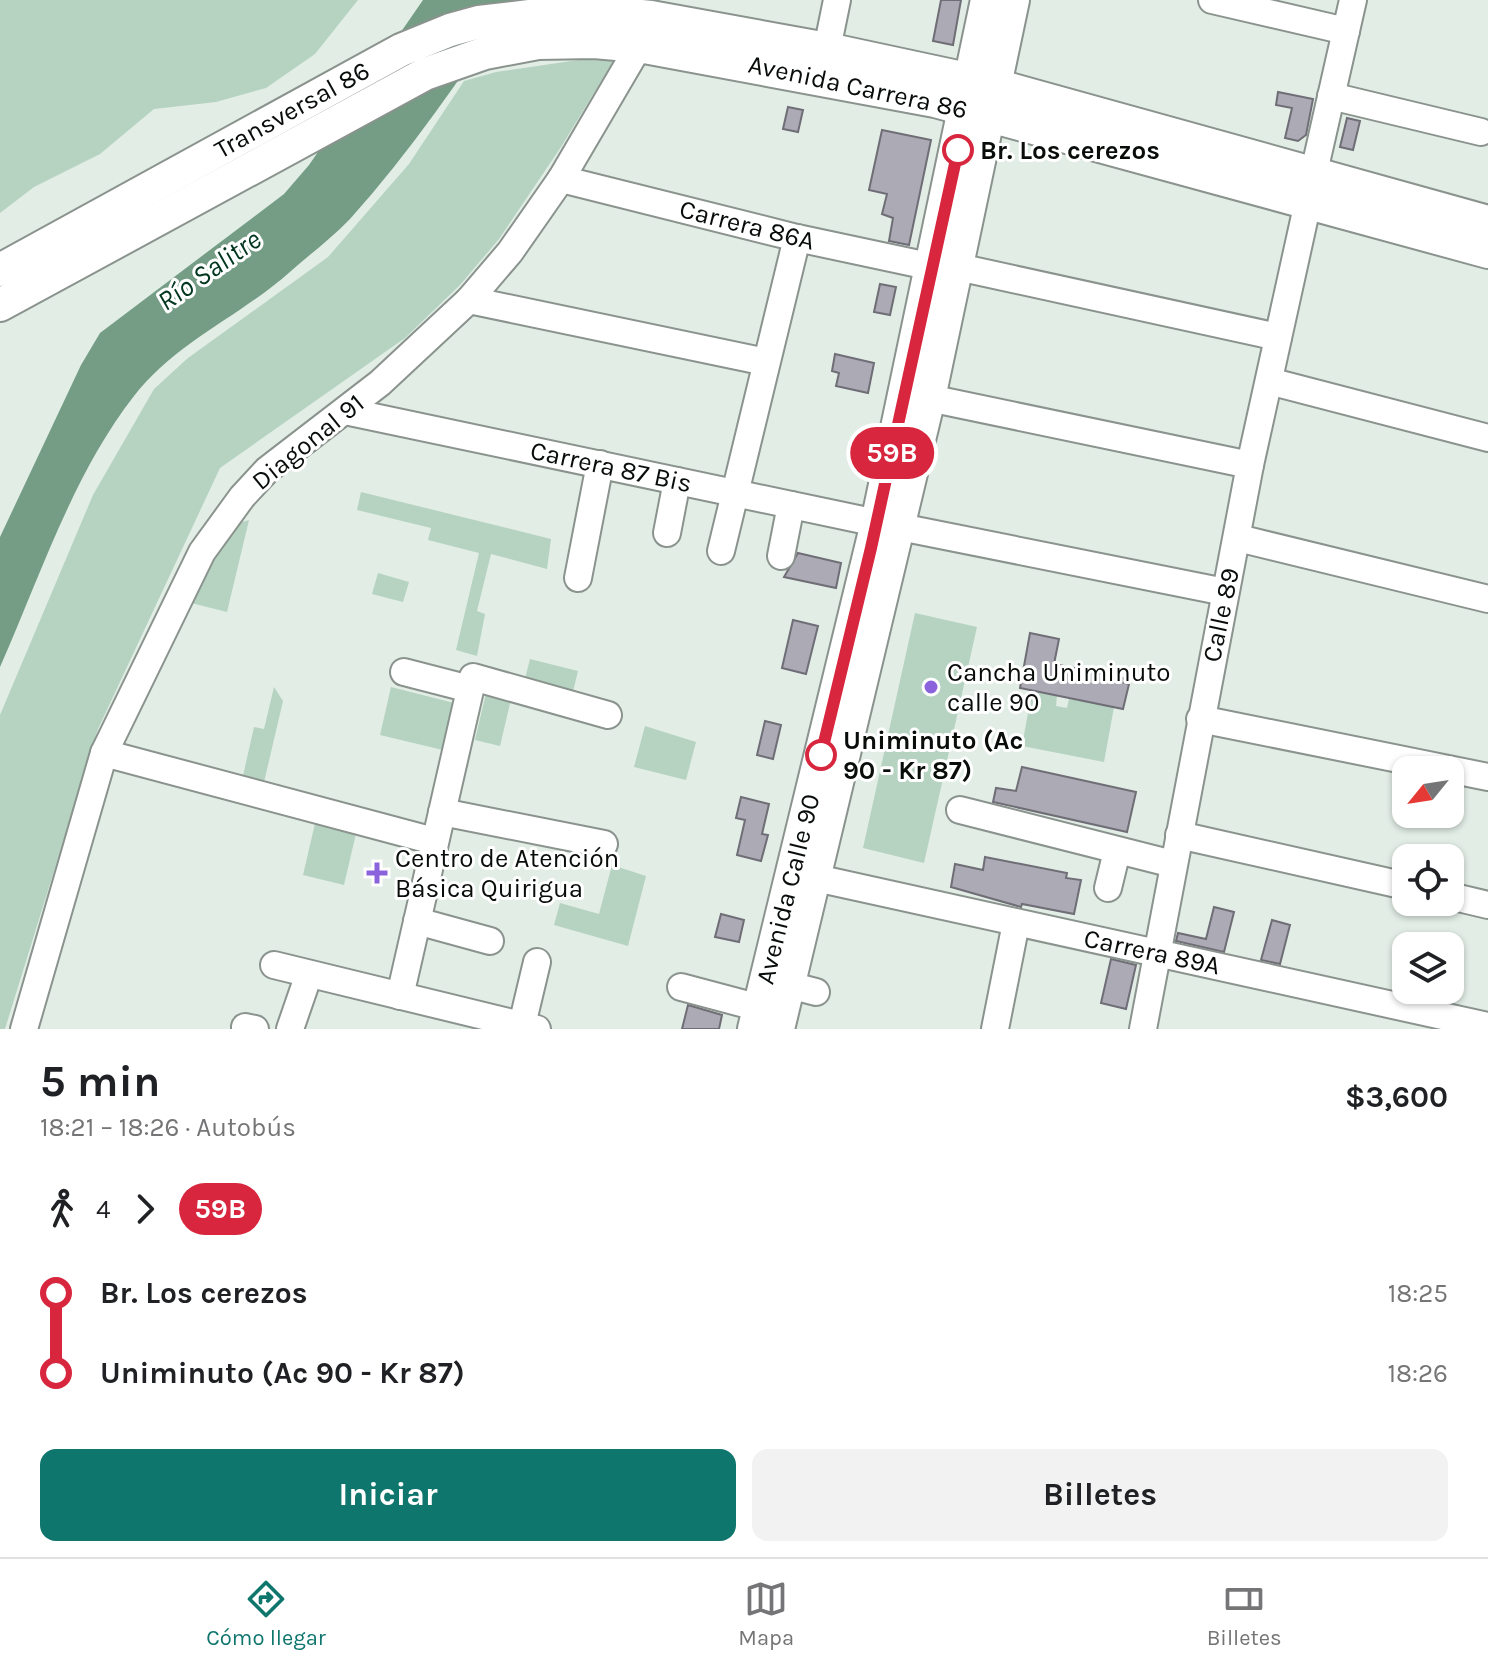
<!DOCTYPE html>
<html lang="es">
<head>
<meta charset="utf-8">
<style>
  :root { --surface:#fff; --page:#f2f2f2; --text:#202124; --muted:#757577; --line:#e0e0e0; --accent:#0f766e }
  body { margin:0; font-family:Karla,sans-serif; background:var(--page); color:var(--text); height:100vh; display:flex; flex-direction:column; font-size:30px; white-space:nowrap }
  * { box-sizing:border-box; margin:0 }
  p { font-size:26px; color:var(--muted) }
  .icon { flex:none; width:44px; height:44px; fill:none; stroke:currentColor; stroke-width:2; stroke-linecap:round; stroke-linejoin:round }
  .map { position:relative; height:1029px; overflow:hidden }
  .drawer { display:flex; flex-direction:column; background:var(--surface); flex:1 }
  .drawer>* { flex:none }
  .badge { padding:0 16px; border-radius:26px; font-size:28px; line-height:52px }
  .needle { width:52px; rotate:240deg }
  .tools { position:absolute; left:1392px; top:756px; display:grid; gap:16px }
  .tools a { display:grid; place-items:center; width:72px; height:72px; border-radius:16px; background:var(--surface); box-shadow:0 2px 6px #0004; font-size:40px }
  .map>.badge { position:absolute; translate:-50% -50%; box-shadow:0 0 0 4px #fff }
  .legs { display:flex; align-items:center; gap:12px; height:88px; padding:0 40px; font-size:26px }
  .legs p { margin-inline-start:auto }
  .summary { display:flex; align-items:center; justify-content:space-between; height:136px; padding:0 40px }
  h1 { font-size:44px; font-weight:700; line-height:60px }
  .action { display:flex; gap:16px; margin-top:auto; padding:16px 40px }
  .action a { flex:1; height:92px; border-radius:16px; background:var(--accent); color:#fff; font-size:32px; font-weight:700; line-height:92px; text-align:center }
  .action a+a { background:var(--page); color:var(--text) }
  ul { padding:0 40px; list-style:none }
  li { display:flex; align-items:center; gap:28px; height:80px; font-size:30px }
  li i { display:grid; place-items:center; width:12px; height:100%; margin:0 10px; background:currentColor }
  li i::after { content:''; width:20px; height:20px; margin:-10px; border:6px solid; border-radius:50%; background:var(--surface) }
  li p { margin-inline-start:auto }
  li:first-child i { background:linear-gradient(#0000 50%,currentColor 0) }
  li:last-child i { background:linear-gradient(currentColor 50%,#0000 0) }
  .menu { display:flex; justify-content:space-around; align-items:center; height:112px; border-top:2px solid var(--line); background:var(--surface); font-size:22px; color:var(--muted) }
  .menu a { display:grid; justify-items:center; gap:4px }
  .menu .current { color:var(--accent) }
  .map>svg:first-child { display:block }
</style>
</head>
<body>
<div class="map">
<svg width="1488" height="1029" viewBox="0 0 1488 1029">
  <rect width="100%" height="100%" fill="#e2ede6"/>
  <g fill="#b5d3c0">
    <path d="M0,0H358L315,54L266,88L216,102L154,109L100,154L34,187L0,213Z"/>
    <path d="M592,58L614,60L561,147L499,239L460,285L405,338L220,468L98,729L5,1029H0V715L93,495L154,389L188,358L328,257L409,164L464,81L496,72Z"/>
    <path d="M361,492L551,539L547,569L491,554L477,611L485,614L477,656L456,650L479,553L428,540L431,528L357,510Z"/>
    <path d="M249,520L227,612L187,602L235,524Z"/>
    <path d="M378,573L409,582L403,602L372,594Z"/>
    <path d="M915,613L977,627L924,863L863,848Z"/>
    <path d="M530,659L578,671L570,704L522,691Z"/>
    <path d="M274,687L283,701L261,795L240,789L254,727L264,729Z"/>
    <path d="M391,687L458,704L447,751L380,735Z"/>
    <path d="M487,689L512,695L500,746L475,740Z"/>
    <path d="M1032,691L1057,695L1056,706L1067,708L1069,699L1114,707L1104,762L1022,746Z"/>
    <path d="M645,726L696,742L686,780L634,767Z"/>
    <path d="M317,815L358,825L344,885L303,875Z"/>
    <path d="M612,865L646,876L628,946L554,925L560,903L599,914Z"/>
  </g>
  <path fill="#759d85" d="M423,0H513C463,75 411,151 350,219C332,238 310,254 291,271C241,316 176,342 134,396C73,474 40,577 0,667V537L81,365L100,333L284,194L309,165Z"/>
  <g fill="#acaab4" stroke="#6f6d76" stroke-width="2">
    <path d="M941,0H961L953,45L933,41Z"/>
    <path d="M1278,92L1313,99L1306,135L1298,141L1285,138L1292,108L1276,105Z"/>
    <path d="M788,107L803,110L798,132L783,129Z"/>
    <path d="M1347,118L1360,121L1353,150L1340,147Z"/>
    <path d="M882,130L931,140L909,245L889,241L893,218L882,214L887,194L869,190Z"/>
    <path d="M880,284L896,287L890,315L874,312Z"/>
    <path d="M835,354L874,363L868,393L836,386L839,373L832,371Z"/>
    <path d="M798,553L841,563L836,588L784,577Z"/>
    <path d="M793,620L818,626L806,674L782,668Z"/>
    <path d="M1030,633L1059,639L1054,664L1123,678L1122,682L1129,684L1123,709L1020,688Z"/>
    <path d="M765,721L781,725L773,759L757,755Z"/>
    <path d="M1022,767L1136,792L1127,832L993,802L996,788L1016,791Z"/>
    <path d="M741,797L769,804L762,834L768,835L761,861L737,855L745,820L736,818Z"/>
    <path d="M985,857L1067,873L1066,878L1081,880L1074,914L1022,904L1021,907L951,887L955,864L983,870Z"/>
    <path d="M1214,907L1234,912L1224,952L1176,941L1178,933L1206,939Z"/>
    <path d="M721,914L744,920L739,942L715,937Z"/>
    <path d="M1272,920L1290,925L1280,964L1261,960Z"/>
    <path d="M1111,959L1136,965L1126,1009L1101,1003Z"/>
    <path d="M688,1005L722,1015L719,1029H682Z"/>
  </g>
  <g fill="none" stroke-linecap="round" stroke-linejoin="round">
    <g stroke="#8a938d" stroke-width="30">
      <g id="minor">
        <path d="M1212,0L1346,31"/>
        <path d="M827,49L837,0"/>
        <path d="M1331,96L1481,132"/>
        <path d="M1314,172L1353,0"/>
        <path d="M561,179L797,238L933,267"/>
        <path d="M958,267L1278,337"/>
        <path d="M469,300L766,362"/>
        <path d="M1269,381L1488,438"/>
        <path d="M929,398L1250,465"/>
        <path d="M345,411L877,523"/>
        <path d="M900,527L1225,592"/>
        <path d="M667,533L677,481"/>
        <path d="M1238,538L1488,599"/>
        <path d="M721,551L797,238"/>
        <path d="M781,556L791,505"/>
        <path d="M578,578L600,464"/>
        <path d="M404,672L470,689"/>
        <path d="M1200,719L1488,777"/>
        <path d="M104,753L434,841"/>
        <path d="M960,810L1173,864"/>
        <path d="M442,812L604,844"/>
        <path d="M1179,835L1406,886"/>
        <path d="M816,878L1488,1026"/>
        <path d="M1108,888L1117,851"/>
        <path d="M1450,896L1488,905"/>
        <path d="M417,921L490,941"/>
        <path d="M274,965L537,1029"/>
        <path d="M789,985L816,992"/>
        <path d="M681,987L760,1008"/>
        <path d="M400,996L473,677L608,715"/>
        <path d="M522,1025L537,962"/>
        <path d="M245,1027L255,1029"/>
        <path d="M24,1029L104,753L202,552L242,497L267,470L380,383L469,300L510,252L561,179L639,46"/>
        <path d="M290,1029L309,974"/>
        <path d="M995,1029L1016,923"/>
        <path d="M1143,1029L1250,465L1308,202"/>
      </g>
    </g>
    <g stroke="#8a938d" stroke-width="36">
      <g id="major">
        <path d="M0,270L401,50L450,30L479,22L554,13L603,12L651,17L827,49L995,85L1488,222"/>
        <path d="M0,305L425,74L485,53L538,43L594,42L639,46L935,101L1488,252"/>
        <path d="M754,1029L877,523L987,0"/>
        <path d="M778,1029L929,398L1013,0"/>
      </g>
    </g>
    <use href="#minor" stroke="#fff" stroke-width="26"/>
    <use href="#major" stroke="#fff" stroke-width="32"/>
  </g>
  <g fill="none" stroke-linecap="round" stroke-linejoin="round">
    <g stroke="#fff" stroke-width="18">
      <path id="line-1" d="M821,755L871,548L958,150"/>
    </g>
    <use href="#line-1" stroke="#d7263d" stroke-width="12"/>
  </g>
  <g fill="#fff" stroke="#d7263d" stroke-width="4">
    <circle cx="958" cy="150" r="14"/>
    <circle cx="821" cy="755" r="14"/>
  </g>
  <g fill="#8a62dc" stroke="#fff" stroke-width="3">
    <circle cx="931" cy="687" r="8"/>
    <path d="M373 861h8v8h8v8h-8v8h-8v-8h-8v-8h8z"/>
  </g>
  <g text-anchor="middle" dominant-baseline="central" stroke-width="6" stroke-linejoin="round" paint-order="stroke">
    <g font-size="26" fill="#090d0a" stroke="#fff">
      <text transform="translate(858 87) rotate(12)">Avenida Carrera 86</text>
      <text transform="translate(292 110) rotate(-29)">Transversal 86</text>
      <text transform="translate(747 225) rotate(14)">Carrera 86A</text>
      <text transform="translate(308 442) rotate(-39)">Diagonal 91</text>
      <text transform="translate(611 467) rotate(12)">Carrera 87 Bis</text>
      <text transform="translate(1221 615) rotate(-78)">Calle 89</text>
      <text transform="translate(788 889) rotate(-76)">Avenida Calle 90</text>
      <text transform="translate(1152 952) rotate(12)">Carrera 89A</text>
    </g>
    <g font-size="26" font-weight="bold" fill="#090d0a" stroke="#fff" text-anchor="start">
      <text x="980" y="150">Br. Los cerezos</text>
      <text x="843" y="740">Uniminuto (Ac<tspan x="843" dy="30">90 - Kr 87)</tspan></text>
    </g>
    <g font-size="26" fill="#090d0a" stroke="#fff" text-anchor="start">
      <text x="947" y="672">Cancha Uniminuto<tspan x="947" dy="30">calle 90</tspan></text>
      <text x="395" y="858">Centro de Atención<tspan x="395" dy="30">Básica Quirigua</tspan></text>
    </g>
    <g font-size="28" font-style="italic" fill="#00361e" stroke="#fff">
      <text transform="translate(209 270) rotate(-35)">Río Salitre</text>
    </g>
  </g>
</svg>
<div class="tools">
<a><svg class="needle" viewBox="-14 -14 28 28"><path d="M0-13l5 13h-10z" fill="#e53935"/><path d="M0 13l5-13h-10z" fill="#757577"/></svg></a>
<a><svg class="icon" aria-label="locate" viewBox="0 0 24 24"><circle cx="12" cy="12" r="6"/><path d="M12 2v4M12 18v4M2 12h4M18 12h4"/></svg></a>
<a><svg class="icon" aria-label="layers" viewBox="0 0 24 24"><path d="M12 4l9 5-9 5-9-5zM3 14l9 5 9-5"/></svg></a>
</div>
<b class="badge" style="left:892px;top:453px;background:#d7263d;color:#fff">59B</b>
</div>
<section class="drawer">
<div class="summary"><div><h1>5 min</h1><p>18:21 – 18:26 · Autobús</p></div><b>$3,600</b></div>
<div class="legs"><svg class="icon" aria-label="walk" viewBox="0 0 24 24"><circle cx="13" cy="4" r="2"/><path d="M13 8l-2 6 4 7M11 14l-3 7M7 12l3-4h3l4 4"/></svg>4<svg class="icon" aria-label="forward" viewBox="0 0 24 24"><path d="M9 5l7 7-7 7"/></svg><b class="badge" style="background:#d7263d;color:#fff">59B</b></div>
<ul>
<li><i style="color:#d7263d"></i><b>Br. Los cerezos</b><p>18:25</p></li>
<li><i style="color:#d7263d"></i><b>Uniminuto (Ac 90 - Kr 87)</b><p>18:26</p></li>
</ul>
<div class="action"><a>Iniciar</a><a>Billetes</a></div>
</section>
<nav class="menu">
<a class="current"><svg class="icon" aria-label="directions" viewBox="0 0 24 24"><path d="M12 3l9 9-9 9-9-9zM9 14v-3h6M13 9l2 2-2 2"/></svg>Cómo llegar</a>
<a><svg class="icon" aria-label="map" viewBox="0 0 24 24"><path d="M3 6l6-2 6 2 6-2v14l-6 2-6-2-6 2zM9 4v14M15 6v14"/></svg>Mapa</a>
<a><svg class="icon" aria-label="tickets" viewBox="0 0 24 24"><path d="M3 7h18v10H3zM15 7v10"/></svg>Billetes</a>
</nav>
</body>
</html>
